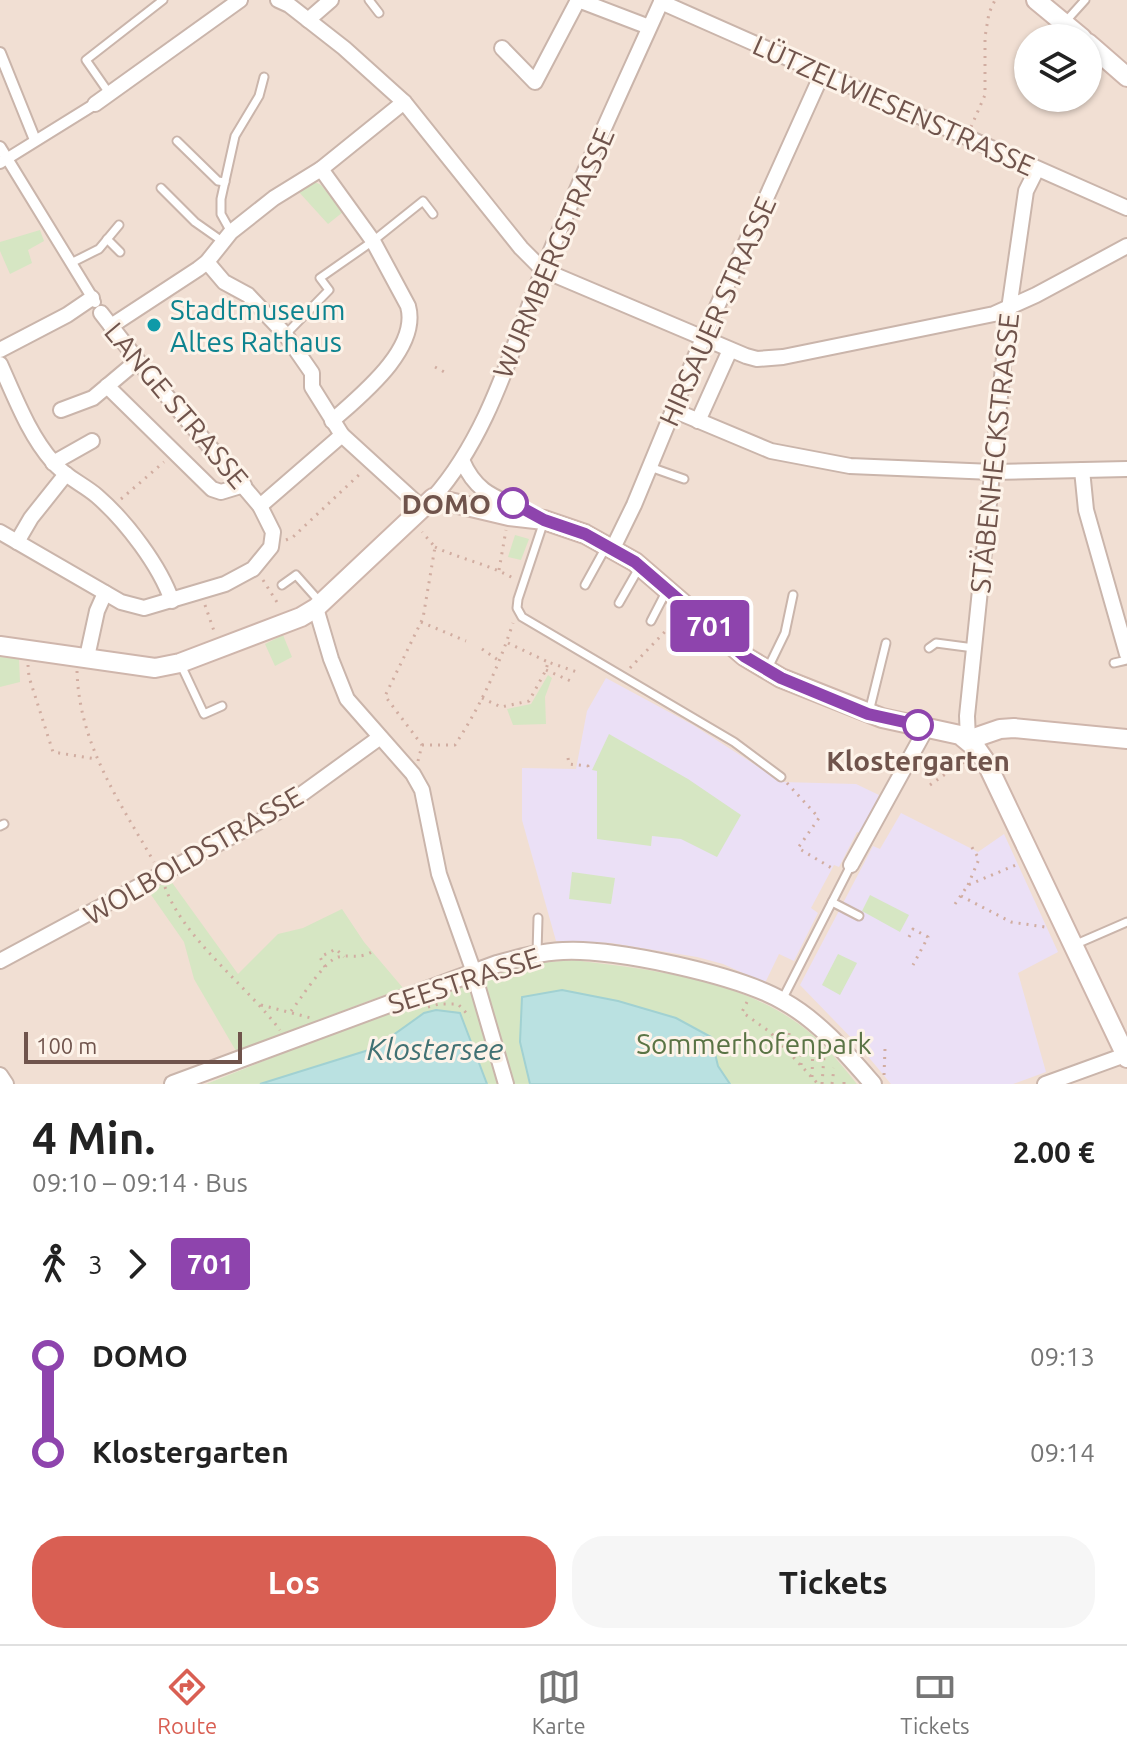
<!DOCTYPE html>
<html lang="de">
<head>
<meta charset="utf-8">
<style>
  :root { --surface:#fff; --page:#f6f6f6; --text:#222; --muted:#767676; --line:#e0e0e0; --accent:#d95f53 }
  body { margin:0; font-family:Ubuntu,sans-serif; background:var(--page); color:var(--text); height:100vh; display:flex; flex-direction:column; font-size:30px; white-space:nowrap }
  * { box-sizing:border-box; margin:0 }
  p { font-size:26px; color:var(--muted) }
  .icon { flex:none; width:44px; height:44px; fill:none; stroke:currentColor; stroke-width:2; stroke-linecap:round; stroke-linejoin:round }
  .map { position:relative; height:1084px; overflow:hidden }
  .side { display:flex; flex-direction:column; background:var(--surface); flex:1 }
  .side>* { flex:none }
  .badge { padding:0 16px; border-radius:6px; font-size:28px; line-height:52px }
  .buttons { position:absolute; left:1014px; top:24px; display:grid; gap:16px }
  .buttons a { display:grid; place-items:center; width:88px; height:88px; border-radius:50%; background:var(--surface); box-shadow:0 2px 6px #0004; font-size:40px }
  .scale { position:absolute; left:24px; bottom:20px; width:218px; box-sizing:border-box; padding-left:8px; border:4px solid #70544c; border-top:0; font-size:22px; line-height:28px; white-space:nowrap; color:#70544c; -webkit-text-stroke:6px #fdf3e9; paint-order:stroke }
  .map>.badge { position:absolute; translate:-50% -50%; box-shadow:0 0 0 4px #fff }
  .legs { display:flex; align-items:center; gap:12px; height:88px; padding:0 32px; font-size:26px }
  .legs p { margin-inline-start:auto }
  .head { display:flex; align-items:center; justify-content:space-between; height:136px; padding:0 32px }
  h1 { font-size:44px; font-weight:600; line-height:60px }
  .action { display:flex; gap:16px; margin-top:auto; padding:16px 32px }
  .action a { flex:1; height:92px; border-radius:32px; background:var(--accent); color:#fff; font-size:32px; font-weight:600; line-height:92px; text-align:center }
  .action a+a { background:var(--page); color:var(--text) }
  ul { padding:0 32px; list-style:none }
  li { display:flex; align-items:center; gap:28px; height:96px; font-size:30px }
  li i { display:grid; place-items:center; width:12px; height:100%; margin:0 10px; background:currentColor }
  li i::after { content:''; width:20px; height:20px; margin:-10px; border:6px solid; border-radius:50%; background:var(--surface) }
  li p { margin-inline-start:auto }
  li:first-child i { background:linear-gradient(#0000 50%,currentColor 0) }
  li:last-child i { background:linear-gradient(currentColor 50%,#0000 0) }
  .menu { display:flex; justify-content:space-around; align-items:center; height:112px; border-top:2px solid var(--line); background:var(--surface); font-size:22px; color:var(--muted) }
  .menu a { display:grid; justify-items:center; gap:4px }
  .menu .current { color:var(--accent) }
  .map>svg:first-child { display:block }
</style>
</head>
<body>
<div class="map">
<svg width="1127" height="1084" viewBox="0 0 1127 1084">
  <rect width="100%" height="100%" fill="#faeee3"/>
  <path fill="#f1dfd3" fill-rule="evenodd" d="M0,0H1127V1084H857L816,1038L759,1001L476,976L206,1084H0ZM1028,38H1088V98H1028Z"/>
  <g fill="#ebe0f6">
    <path d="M606,678L693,725L782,782L856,784L879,795L860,833L857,832L839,867L834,865L811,908L818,913L794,961L779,954L765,983L723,964L697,957L611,943L556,941L522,820V768L576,769L587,711Z"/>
    <path d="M901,813L978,852L1004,834L1058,952L1018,973L1046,1072L1013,1084H891L861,1048L800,985L873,846L880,849Z"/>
  </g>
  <g fill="#d6e6c3">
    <path d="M315,182L321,185L343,212L328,224L298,191L308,183Z"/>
    <path d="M40,230L44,241L28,250L32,263L10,274L0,251V242Z"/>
    <path d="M515,535L529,539L521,560L508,557Z"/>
    <path d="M283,635L292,657L275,666L265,644Z"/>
    <path d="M0,657L19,658L20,682L0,687Z"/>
    <path d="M548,675L552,678L545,697L546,724L513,725L507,709L531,704Z"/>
    <path d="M609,734L688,779L741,815L717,857L681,839L652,836L651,846L597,839V771L592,770Z"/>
    <path d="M572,872L615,878L611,904L569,899Z"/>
    <path d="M168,877L238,974L278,934L303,928L342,909L364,942L403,988L236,1051L194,979L184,942L147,889Z"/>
    <path d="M870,895L909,915L900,932L862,911Z"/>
    <path d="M838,954L857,963L840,995L822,985Z"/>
    <path d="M573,960C655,970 752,980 816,1038C831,1052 844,1068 857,1084H730L718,1066L710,1036L676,1018L618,1001L562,990L520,1042L530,1084H487L460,1013L397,1033L375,1048L260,1084H206L476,976L527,964Z"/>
  </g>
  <g fill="#bae1e1" stroke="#a1d1d2" stroke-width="2">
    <path d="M562,990L618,1001L676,1018L711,1037L718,1066L730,1084H530L520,1042L522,997Z"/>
    <path d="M436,1010L460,1013L487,1084H260L375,1048L424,1013Z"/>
  </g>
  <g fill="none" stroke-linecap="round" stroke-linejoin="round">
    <g stroke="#cab5ab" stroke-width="11">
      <g id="service">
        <path d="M369,0L379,13"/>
        <path d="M1066,21L1085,0"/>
        <path d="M109,93L86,60L163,0"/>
        <path d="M177,141L218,181L225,182"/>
        <path d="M161,188L195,222L222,241"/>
        <path d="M231,232L221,214V199L235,136L259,96L264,77"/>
        <path d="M107,239L120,252"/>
        <path d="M71,263L99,249L119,225"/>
        <path d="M286,334L329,290L320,278L373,241L423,201L433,214"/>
        <path d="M650,467L684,479"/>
        <path d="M544,521L518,599L517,608L522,617L734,742L781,777"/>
        <path d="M282,585L296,575L320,602"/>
        <path d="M585,585L606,547"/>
        <path d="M619,603L639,568"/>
        <path d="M651,621L667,590"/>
        <path d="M929,648L936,643L974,648"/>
        <path d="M1114,663L1127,660"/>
        <path d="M181,665L204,714L222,706"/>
        <path d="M768,668L785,633L793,595"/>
        <path d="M869,712L886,643"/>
        <path d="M0,826L4,824"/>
        <path d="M832,902L859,916"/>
        <path d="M1074,945L1127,922"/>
        <path d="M537,953L538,918"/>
        <path d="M782,1000L851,865"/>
      </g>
    </g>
    <g stroke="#cab5ab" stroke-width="14">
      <g id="pedestrian">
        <path d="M0,53L35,140"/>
        <path d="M0,147L95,302"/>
        <path d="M0,163L95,104"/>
      </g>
    </g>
    <g stroke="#cab5ab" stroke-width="18">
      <g id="minor">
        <path d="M278,0L289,5L344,48L404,102L521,248L543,270L746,356L757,359L783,357L994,314L1036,295L1127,246"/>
        <path d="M661,2L1127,208"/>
        <path d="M308,20L331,0"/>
        <path d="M502,48L535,82L576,4L581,1L649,27"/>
        <path d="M95,104L240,0"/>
        <path d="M321,169L373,241L408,306C420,349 360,396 332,421"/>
        <path d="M207,262L224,282L248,295L285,334L312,373V387L342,435L423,509"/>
        <path d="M111,326L198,269L207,262L231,232L274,198L321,169L404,102"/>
        <path d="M0,350L67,315L92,298"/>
        <path d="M0,364C15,397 29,435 53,462C65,477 83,484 97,496C126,521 160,566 172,601"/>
        <path d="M107,386L212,489L221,492L244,485"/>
        <path d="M61,410L93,398L137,361"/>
        <path d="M673,410L771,451L850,466L993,472L1127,469"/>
        <path d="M698,421L730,350"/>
        <path d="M462,460C479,500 504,498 538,517"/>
        <path d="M53,463L92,441"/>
        <path d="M1082,470L1086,510L1127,654"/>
        <path d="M433,498C490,434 512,346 544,268C580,178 622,89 662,0"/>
        <path d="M260,506L342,435"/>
        <path d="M0,532L121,602L144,608L225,584L253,569L271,547L273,532L260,506L149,375L101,313"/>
        <path d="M17,542L31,518L66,474"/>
        <path d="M613,548L634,505L703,338L822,74"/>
        <path d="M316,608L331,659L347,699L413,774L422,790L439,874L471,964L506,1084"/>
        <path d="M87,657L97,611L105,593"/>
        <path d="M968,740L967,716L1009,309L1026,191L1037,169"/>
        <path d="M851,865L927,727"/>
        <path d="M0,961L277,812L379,738"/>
        <path d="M0,1075L6,1084"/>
        <path d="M1045,1084L1125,1055"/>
      </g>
    </g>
    <g stroke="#cab5ab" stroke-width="20">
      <path id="tertiary" d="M173,1084L497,964C519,958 540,952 563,951C614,948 738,975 783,1001C819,1021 846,1053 873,1084"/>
    </g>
    <g stroke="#cfb6ac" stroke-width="22">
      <g id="secondary">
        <path d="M1036,0L1082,38"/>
        <path d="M1088,43L1127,77"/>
        <path d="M0,646L155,668L180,663L301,617L316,608L433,498L509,516L544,520L585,534L635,562L744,656L781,678L882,718L960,735L977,749L986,762L1127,1058"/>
        <path d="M968,740L1000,729L1014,728L1127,739"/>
      </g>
    </g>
    <g stroke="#d1ada1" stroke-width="3" stroke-dasharray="2 6" stroke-linecap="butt">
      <path d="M971,127L985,95V37L989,13L995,0"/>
      <path d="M435,367L448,374"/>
      <path d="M121,499L164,462"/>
      <path d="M286,540L293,537L363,471"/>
      <path d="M435,547C460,559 488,564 513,578"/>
      <path d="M499,570L506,530"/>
      <path d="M263,580L280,607"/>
      <path d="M205,605L214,631"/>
      <path d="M421,622L466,641"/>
      <path d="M508,643L548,662"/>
      <path d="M482,649L501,662"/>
      <path d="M28,665L29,677L53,752L96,759"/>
      <path d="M630,668L678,618"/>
      <path d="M546,670L573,682"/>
      <path d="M77,671C79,744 119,801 154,862"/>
      <path d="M482,698L501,707L529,701L546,670L548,662L577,672"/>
      <path d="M422,745H455C481,705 498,668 513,623"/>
      <path d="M568,758L569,764L588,766L587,770"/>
      <path d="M418,761L422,745L385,696L423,618L435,547L422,532"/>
      <path d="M787,783L819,818L798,848L835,870"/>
      <path d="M930,785L962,762L970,772L973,771"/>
      <path d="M968,885L979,859L970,844"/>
      <path d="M165,887C183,938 247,986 280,1030"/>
      <path d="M961,896L1011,922L1045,927"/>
      <path d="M955,904L968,885L1016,865"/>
      <path d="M909,937L913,929L928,937L913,965"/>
      <path d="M325,967L320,957L336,949L344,957"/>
      <path d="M747,1002L742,1012L770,1032L818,1084"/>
      <path d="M261,1005L311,1018"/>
      <path d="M428,1007L439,1004H458L470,1017"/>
      <path d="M291,1011C301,999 324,961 338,957C354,954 359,960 375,950"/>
      <path d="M789,1051V1028"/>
      <path d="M801,1065L802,1037"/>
      <path d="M884,1075L885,1049"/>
      <path d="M812,1077L813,1046"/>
      <path d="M822,1084L824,1056"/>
      <path d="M832,1084L834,1068"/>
      <path d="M844,1084V1080"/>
    </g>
    <use href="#service" stroke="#fff" stroke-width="7"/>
    <use href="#pedestrian" stroke="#fff" stroke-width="10"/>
    <use href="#minor" stroke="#fff" stroke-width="14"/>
    <use href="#tertiary" stroke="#fff" stroke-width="16"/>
    <use href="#secondary" stroke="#fff" stroke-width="18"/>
  </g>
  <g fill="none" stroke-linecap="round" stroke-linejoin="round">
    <g stroke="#fff" stroke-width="18">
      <path id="line-1" d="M513,503L544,520L585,534L635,562L744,656L781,678L868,714L918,725"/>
    </g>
    <use href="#line-1" stroke="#8e44ad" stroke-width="12"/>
  </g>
  <circle fill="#0f9aa8" stroke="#fdf3e9" stroke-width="3" cx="154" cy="325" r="8"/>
  <g fill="#fff" stroke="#8e44ad" stroke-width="4">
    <circle cx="513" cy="503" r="14"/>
    <circle cx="918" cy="725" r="14"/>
  </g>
  <g text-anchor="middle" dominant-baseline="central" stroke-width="6" stroke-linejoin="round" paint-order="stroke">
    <g font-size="28" fill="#70544c" stroke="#fdf3e9">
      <text transform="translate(894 105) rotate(24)">LÜTZELWIESENSTRASSE</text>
      <text transform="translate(553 253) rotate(-67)">WURMBERGSTRASSE</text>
      <text transform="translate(717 311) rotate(-66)">HIRSAUER STRASSE</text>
      <text transform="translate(177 405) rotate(50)">LANGE STRASSE</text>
      <text transform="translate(994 453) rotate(-84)">STÄBENHECKSTRASSE</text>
      <text transform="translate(193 855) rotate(-30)">WOLBOLDSTRASSE</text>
      <text transform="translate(464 980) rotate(-18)">SEESTRASSE</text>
    </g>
    <g font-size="28" fill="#0d838f" stroke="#fdf3e9" text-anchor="start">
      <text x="170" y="309">Stadtmuseum<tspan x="170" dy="32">Altes Rathaus</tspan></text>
    </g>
    <g font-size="28" font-weight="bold" fill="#70544c" stroke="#fdf3e9" text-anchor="end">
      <text x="491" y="503">DOMO</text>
      <text x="918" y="760" text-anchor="middle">Klostergarten</text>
    </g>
    <g font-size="28" fill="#5a7445" stroke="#fdf3e9">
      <text x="754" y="1043">Sommerhofenpark</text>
    </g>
    <g font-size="30" font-style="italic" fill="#417274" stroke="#fdf3e9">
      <text x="435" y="1049">Klostersee</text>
    </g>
  </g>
</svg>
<div class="buttons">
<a><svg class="icon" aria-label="layers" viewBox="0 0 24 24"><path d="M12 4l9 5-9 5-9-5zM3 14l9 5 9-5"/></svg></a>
</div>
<div class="scale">100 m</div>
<b class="badge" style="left:710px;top:626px;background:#8e44ad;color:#fff">701</b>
</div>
<section class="side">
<div class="head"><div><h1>4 Min.</h1><p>09:10 – 09:14 · Bus</p></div><b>2.00 €</b></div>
<div class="legs"><svg class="icon" aria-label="walk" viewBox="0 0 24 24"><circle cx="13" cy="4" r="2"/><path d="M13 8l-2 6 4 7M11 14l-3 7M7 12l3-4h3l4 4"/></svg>3<svg class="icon" aria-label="forward" viewBox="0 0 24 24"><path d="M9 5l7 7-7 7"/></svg><b class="badge" style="background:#8e44ad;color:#fff">701</b></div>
<ul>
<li><i style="color:#8e44ad"></i><b>DOMO</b><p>09:13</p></li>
<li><i style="color:#8e44ad"></i><b>Klostergarten</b><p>09:14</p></li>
</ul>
<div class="action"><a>Los</a><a>Tickets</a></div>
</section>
<nav class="menu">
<a class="current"><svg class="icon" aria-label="directions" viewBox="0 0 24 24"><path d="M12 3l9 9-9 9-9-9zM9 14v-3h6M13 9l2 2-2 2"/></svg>Route</a>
<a><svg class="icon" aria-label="map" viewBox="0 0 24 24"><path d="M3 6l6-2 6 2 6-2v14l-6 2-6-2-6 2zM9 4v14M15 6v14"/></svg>Karte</a>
<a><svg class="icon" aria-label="tickets" viewBox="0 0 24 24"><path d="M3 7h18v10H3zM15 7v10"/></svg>Tickets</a>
</nav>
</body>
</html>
